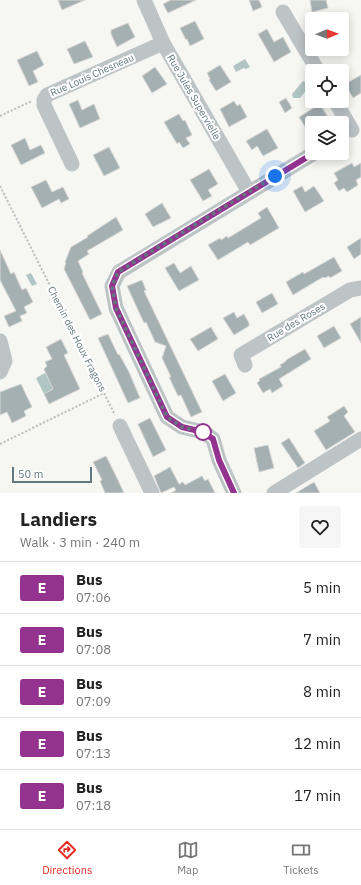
<!DOCTYPE html>
<html lang="en">
<head>
<meta charset="utf-8">
<style>
  :root { --surface:#fff; --page:#f6f6f6; --text:#222; --muted:#767676; --line:#e0e0e0; --accent:#e62923 }
  body { margin:0; font-family:"IBM Plex Sans",sans-serif; background:var(--page); color:var(--text); height:100vh; display:flex; flex-direction:column; font-size:15px; white-space:nowrap }
  * { box-sizing:border-box; margin:0 }
  p { font-size:13px; color:var(--muted) }
  .icon { flex:none; width:22px; height:22px; fill:none; stroke:currentColor; stroke-width:2; stroke-linecap:round; stroke-linejoin:round }
  .map { position:relative; height:493px; overflow:hidden }
  .details { display:flex; flex-direction:column; background:var(--surface); flex:1 }
  .details>* { flex:none }
  .badge { padding:0 8px; border-radius:3px; font-size:14px; line-height:26px }
  .needle { width:26px; rotate:89deg }
  .controls { position:absolute; left:305px; top:12px; display:grid; gap:8px }
  .controls a { display:grid; place-items:center; width:44px; height:44px; border-radius:4px; background:var(--surface); box-shadow:0 2px 10px #0003; font-size:20px }
  .scale { position:absolute; left:12px; bottom:10px; width:80px; box-sizing:border-box; padding-left:4px; border:2px solid #61787e; border-top:0; font-size:11px; line-height:14px; white-space:nowrap; color:#61787e; -webkit-text-stroke:3px #fff; paint-order:stroke }
  .you { position:absolute; width:20px; height:20px; margin:-10px; border:3px solid #fff; border-radius:50%; background:#1a73e8; box-shadow:0 0 0 6px #1a73e833 }
  .map>.badge { position:absolute; translate:-50% -50%; box-shadow:0 0 0 2px #fff }
  .round { display:grid; place-items:center; flex:none; width:42px; height:42px; border-radius:4px; background:var(--page) }
  .summary { display:flex; align-items:center; justify-content:space-between; height:68px; padding:0 20px }
  h1 { font-size:19px; font-weight:700; line-height:30px }
  ul { padding:0; list-style:none }
  li { display:flex; align-items:center; gap:12px; height:52px; padding:0 20px; border-top:1px solid var(--line) }
  li div { flex:1 }
  li b { display:block; font-size:15px }
  li em { font-style:normal }
  li .badge { min-width:44px; font-weight:700; text-align:center }
  .dock { display:flex; justify-content:space-around; align-items:center; height:56px; border-top:1px solid var(--line); background:var(--surface); font-size:11px; color:var(--muted) }
  .dock a { display:grid; justify-items:center; gap:2px }
  .dock .on { color:var(--accent) }
  .map>svg:first-child { display:block }
</style>
</head>
<body>
<div class="map">
<svg width="361" height="493" viewBox="0 0 361 493">
  <rect width="100%" height="100%" fill="#f6f6f3"/>
  <g fill="#b2c5c5">
    <path d="M245,59L250,67L246,69L244,68L236,72L233,66Z"/>
    <path d="M303,81L310,86L300,98H293L292,94Z"/>
    <path d="M31,273L37,284L32,286L26,275Z"/>
    <path d="M45,373L48,377L58,387L44,394L36,378Z"/>
  </g>
  <g fill="#a4b0b2" stroke="#d8d7d5">
    <path d="M58,0H85L62,10Z"/>
    <path d="M171,0H196L168,13L163,4Z"/>
    <path d="M249,0H259L262,7L253,11Z"/>
    <path d="M310,0H326L328,8L312,12Z"/>
    <path d="M195,21L204,39L190,46L187,39L186,40L180,28Z"/>
    <path d="M128,23L135,37L117,47L111,34V30Z"/>
    <path d="M267,29L274,42L283,37L291,52L274,62L258,34Z"/>
    <path d="M85,41L93,57L74,64L67,49Z"/>
    <path d="M37,51L44,65L33,71L38,82L29,86L17,60Z"/>
    <path d="M220,65L231,82L216,91L209,80L210,79L207,73Z"/>
    <path d="M155,67L167,84L152,93L142,76Z"/>
    <path d="M361,75V93L353,98L345,84Z"/>
    <path d="M286,98L292,108L285,113L279,102Z"/>
    <path d="M78,100L82,110L94,104L100,119L80,128L69,104Z"/>
    <path d="M234,101L237,106L240,104L247,117L229,127L220,109Z"/>
    <path d="M320,104L329,119L323,123H312V138L299,117Z"/>
    <path d="M179,114L183,121L185,120L192,135L186,138L190,144L183,148L179,142L177,144L164,122Z"/>
    <path d="M267,129L278,148L263,156L257,146L252,150L246,141Z"/>
    <path d="M25,138L30,150L41,145L45,153L21,165L11,145Z"/>
    <path d="M109,147L120,168L104,176L93,155Z"/>
    <path d="M352,163L354,167L361,163V177L356,180L358,185L347,192L344,188L339,191L334,183L338,180L334,173Z"/>
    <path d="M209,169L218,184L208,190L212,196L203,201L190,180Z"/>
    <path d="M46,180L52,192L63,187L69,199L61,203L59,199L42,208L31,187Z"/>
    <path d="M302,186L305,192L314,186L324,201L305,212L293,191Z"/>
    <path d="M162,203L171,218L153,227L145,214Z"/>
    <path d="M267,207L279,228L250,245L248,242L218,260L208,245L220,238L221,240L227,236L228,238L261,218L258,213Z"/>
    <path d="M116,217L123,230L87,251L89,254L78,261L83,272L82,273L102,314L90,320L64,269L66,263L65,262L71,247L88,237L87,236Z"/>
    <path d="M361,238V254L354,259L347,247Z"/>
    <path d="M0,250L11,274L14,272L22,290L26,288L33,302L24,307L27,313L20,316L22,321L9,327L4,316L16,311L0,280Z"/>
    <path d="M334,257L342,271L330,278L329,276L324,278L323,277L293,295L286,282L303,272L304,274Z"/>
    <path d="M174,263L180,273L191,266L199,280L179,291L165,268Z"/>
    <path d="M142,280L146,290L144,291L202,412L191,417L181,395L178,396L169,377H171L162,358L166,346L155,342L146,322L144,323L127,286Z"/>
    <path d="M272,293L278,304L262,313L256,302Z"/>
    <path d="M234,312L237,318L244,314L249,323V326L234,335L223,318Z"/>
    <path d="M361,317V343L350,324Z"/>
    <path d="M334,326L341,338L324,348L317,336Z"/>
    <path d="M211,327L218,339L198,351L190,339Z"/>
    <path d="M108,334L118,355L119,354L129,372L140,398L128,403L98,338Z"/>
    <path d="M61,339L68,353L64,355L80,389L49,404L44,394L53,389L44,369L47,366L45,362L52,359L46,347Z"/>
    <path d="M305,349L311,359L279,379L283,386L272,393L270,389L263,393L257,383L260,380L259,379L281,367L280,365L286,361V360Z"/>
    <path d="M225,374L236,393L223,401L212,381Z"/>
    <path d="M21,384L32,407L24,411L26,416L12,423L7,412L0,415V392Z"/>
    <path d="M344,406L348,412L344,416L355,432L326,450L314,431L330,421L327,417Z"/>
    <path d="M150,418L166,450L153,457L138,424Z"/>
    <path d="M289,438L305,463L298,468L281,443Z"/>
    <path d="M268,445L274,468L259,472L254,448Z"/>
    <path d="M106,456L118,480L124,493H105L100,481L102,480L93,462Z"/>
    <path d="M170,467L179,484L183,482L185,485L202,476L205,481L208,479L215,493H171L176,490L174,487L161,493L154,476Z"/>
    <path d="M314,482L320,493H296Z"/>
  </g>
  <g fill="none" stroke-linecap="round" stroke-linejoin="round">
    <g stroke="#b7bcbe" stroke-width="2" stroke-dasharray="2 2" stroke-linecap="butt">
      <path d="M0,116L32,101"/>
      <path d="M0,186L115,415"/>
      <path d="M0,444L104,393"/>
    </g>
    <g stroke="#bdc4c6" stroke-width="15">
      <path d="M144,0L163,43L249,192"/>
      <path d="M283,12L318,71"/>
      <path d="M335,101L352,130"/>
      <path d="M72,164L44,105V100L47,95L163,43"/>
      <path d="M0,341L5,361L0,372"/>
      <path d="M245,365L241,355L350,290L361,288"/>
      <path d="M120,426L152,493"/>
      <path d="M234,493L219,460L213,439L203,432L182,427L167,417L116,308L112,286L119,272L314,153"/>
      <path d="M274,493L361,439"/>
    </g>
  </g>
  <g fill="none" stroke-linecap="round" stroke-linejoin="round">
    <g stroke="#fff" stroke-width="9">
      <path id="line" d="M234,493L219,460L213,439L203,432L182,427L167,417L116,308L112,286L118,272L314,153"/>
    </g>
    <use href="#line" stroke="#93338f" stroke-width="6"/>
    <path stroke="#61787e" stroke-width="4" stroke-dasharray="0 7.2" d="M203,432L182,427L167,417L116,308L112,286L118,272L275,176"/>
  </g>
  <circle fill="#fff" stroke="#93338f" stroke-width="2" cx="203" cy="432" r="8"/>
  <g text-anchor="middle" dominant-baseline="central" stroke-width="4" stroke-linejoin="round" paint-order="stroke">
    <g font-size="10" fill="#61787e" stroke="#fff">
      <text transform="translate(92 75) rotate(-24)">Rue Louis Chesneau</text>
      <text transform="translate(194 97) rotate(60)">Rue Jules Supervielle</text>
      <text transform="translate(296 322) rotate(-31)">Rue des Roses</text>
      <text transform="translate(77 339) rotate(63)">Chemin des Houx Fragons</text>
    </g>
  </g>
</svg>
<div class="controls">
<a><svg class="needle" viewBox="-14 -14 28 28"><path d="M0-13l5 13h-10z" fill="#e53935"/><path d="M0 13l5-13h-10z" fill="#767676"/></svg></a>
<a><svg class="icon" aria-label="locate" viewBox="0 0 24 24"><circle cx="12" cy="12" r="6"/><path d="M12 2v4M12 18v4M2 12h4M18 12h4"/></svg></a>
<a><svg class="icon" aria-label="layers" viewBox="0 0 24 24"><path d="M12 4l9 5-9 5-9-5zM3 14l9 5 9-5"/></svg></a>
</div>
<div class="scale">50 m</div>
<div class="you" style="left:275px;top:176px"></div>
</div>
<section class="details">
<div class="summary"><div><h1>Landiers</h1><p>Walk · 3 min · 240 m</p></div><a class="round"><svg class="icon" aria-label="heart" viewBox="0 0 24 24"><path d="M12 20l-8-8c-3-5 5-10 8-4 3-6 11-1 8 4z"/></svg></a></div>
<ul>
<li><span class="badge" style="background:#93338f;color:#fff">E</span><div><b>Bus</b><p>07:06</p></div><em>5 min</em></li>
<li><span class="badge" style="background:#93338f;color:#fff">E</span><div><b>Bus</b><p>07:08</p></div><em>7 min</em></li>
<li><span class="badge" style="background:#93338f;color:#fff">E</span><div><b>Bus</b><p>07:09</p></div><em>8 min</em></li>
<li><span class="badge" style="background:#93338f;color:#fff">E</span><div><b>Bus</b><p>07:13</p></div><em>12 min</em></li>
<li><span class="badge" style="background:#93338f;color:#fff">E</span><div><b>Bus</b><p>07:18</p></div><em>17 min</em></li>
</ul>
</section>
<nav class="dock">
<a class="on"><svg class="icon" aria-label="directions" viewBox="0 0 24 24"><path d="M12 3l9 9-9 9-9-9zM9 14v-3h6M13 9l2 2-2 2"/></svg>Directions</a>
<a><svg class="icon" aria-label="map" viewBox="0 0 24 24"><path d="M3 6l6-2 6 2 6-2v14l-6 2-6-2-6 2zM9 4v14M15 6v14"/></svg>Map</a>
<a><svg class="icon" aria-label="tickets" viewBox="0 0 24 24"><path d="M3 7h18v10H3zM15 7v10"/></svg>Tickets</a>
</nav>
</body>
</html>
